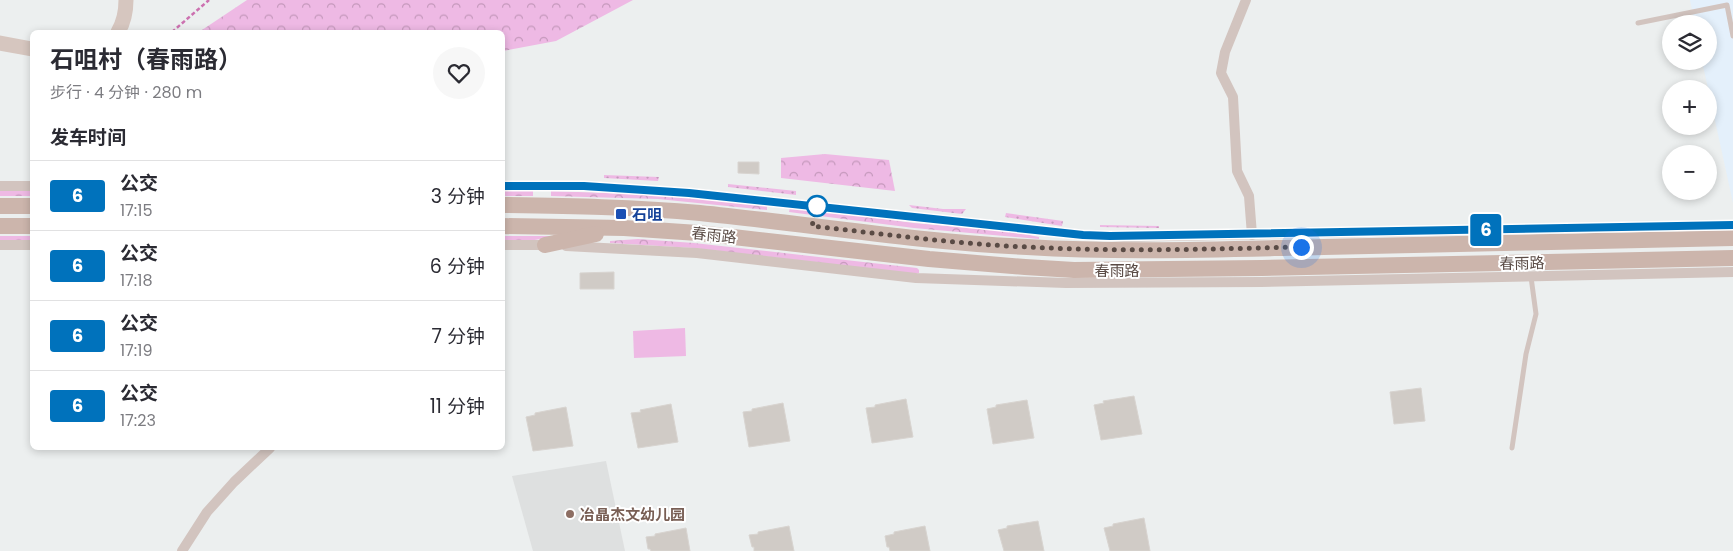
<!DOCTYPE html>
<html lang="zh">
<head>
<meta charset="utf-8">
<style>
  :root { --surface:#fff; --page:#f7f7f7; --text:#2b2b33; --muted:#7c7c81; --line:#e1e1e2 }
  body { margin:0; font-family:Poppins,"Noto Sans SC",sans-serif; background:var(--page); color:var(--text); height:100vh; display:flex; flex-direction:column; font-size:19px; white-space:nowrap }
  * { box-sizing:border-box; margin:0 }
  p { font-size:16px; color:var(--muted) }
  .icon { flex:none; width:28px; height:28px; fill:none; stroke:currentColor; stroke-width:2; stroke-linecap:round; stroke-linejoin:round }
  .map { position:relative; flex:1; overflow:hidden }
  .drawer { position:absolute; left:30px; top:30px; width:475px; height:420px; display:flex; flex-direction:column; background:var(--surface); border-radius:8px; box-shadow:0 2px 8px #0003 }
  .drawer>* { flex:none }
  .badge { padding:0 10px; border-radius:4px; font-size:18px; line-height:32px }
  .controls { position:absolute; left:1662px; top:15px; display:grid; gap:10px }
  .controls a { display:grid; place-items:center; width:55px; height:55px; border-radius:50%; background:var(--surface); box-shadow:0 2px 8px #0003; font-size:25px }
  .you { position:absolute; width:25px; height:25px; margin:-12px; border:4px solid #fff; border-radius:50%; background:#1a73e8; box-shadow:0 0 0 8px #1a73e833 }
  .map>.badge { position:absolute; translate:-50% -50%; box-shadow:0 0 0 2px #fff }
  h2 { padding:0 20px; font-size:19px; line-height:45px }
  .round { display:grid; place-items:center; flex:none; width:52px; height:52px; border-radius:26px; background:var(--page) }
  .head { display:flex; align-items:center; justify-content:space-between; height:85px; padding:0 20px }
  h1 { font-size:24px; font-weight:700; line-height:38px }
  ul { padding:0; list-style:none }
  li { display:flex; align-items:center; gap:15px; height:70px; padding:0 20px; border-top:1px solid var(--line) }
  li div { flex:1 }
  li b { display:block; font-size:19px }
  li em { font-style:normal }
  li .badge { min-width:55px; font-weight:700; text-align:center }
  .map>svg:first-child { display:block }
</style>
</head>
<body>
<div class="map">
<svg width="1733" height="551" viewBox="0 0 1733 551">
  <defs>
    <pattern id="grass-dots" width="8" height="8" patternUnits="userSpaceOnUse" patternTransform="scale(1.25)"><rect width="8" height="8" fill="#eeb9e4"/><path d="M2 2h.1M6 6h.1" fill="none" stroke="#c498bb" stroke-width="1.8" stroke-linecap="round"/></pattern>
    <pattern id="forest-crowns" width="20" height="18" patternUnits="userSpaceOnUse" patternTransform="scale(1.25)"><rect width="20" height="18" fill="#eeb9e4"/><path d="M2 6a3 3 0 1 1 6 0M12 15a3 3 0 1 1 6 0" fill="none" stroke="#c498bb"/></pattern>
  </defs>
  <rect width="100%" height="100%" fill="#ecefef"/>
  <path fill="#e4f0fb" d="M1690,0H1733V203L1702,61H1709V24H1695Z"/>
  <path fill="#dee0e0" d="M606,461L625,551H533L512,476Z"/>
  <g fill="url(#grass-dots)">
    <path d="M604,175L659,177L658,181L604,178Z"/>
    <path d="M728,184L796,191V195L728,187Z"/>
    <path d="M909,205L943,209H966L962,214L912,208Z"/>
    <path d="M1006,213L1063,221L1062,226L1005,217Z"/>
    <path d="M1100,225L1159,226V228L1100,227Z"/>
  </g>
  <g fill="url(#forest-crowns)">
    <path d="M247,0H633L556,41L503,51L502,32H199Z"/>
    <path d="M825,154L889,160L895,191L781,178V158Z"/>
    <rect x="0" y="189" width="32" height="7"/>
    <rect x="503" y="189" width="30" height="7"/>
    <path d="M551,191L658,195L767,205V210L658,199L551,196Z"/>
    <path d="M790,207L914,223L1015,232L1039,237V239L914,228L789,212Z"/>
    <rect x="0" y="236" width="32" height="6"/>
    <path d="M502,236H552V237L529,241H503Z"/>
    <path d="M638,239L694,243L917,268L919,270V273L916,274L693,248L610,243V241Z"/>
  </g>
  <path fill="#eeb9e4" d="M685,328L686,356L634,358L633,331Z"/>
  <g fill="#d0cbc6" stroke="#d8d4d0">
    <path d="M738,162H759V174L738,173Z"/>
    <path d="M614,272V289H580V273Z"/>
    <path d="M1421,388L1425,421L1394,424L1390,392Z"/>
    <path d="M1134,396L1142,434L1101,440L1094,405L1104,403L1103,401Z"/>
    <path d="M906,399L913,437L872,443L866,408L875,407V405Z"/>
    <path d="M1027,400L1034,438L993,444L987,409L996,407V405Z"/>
    <path d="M783,403L790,441L749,447L743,412L752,411V409Z"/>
    <path d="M671,404L678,442L638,448L631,413L641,412L640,410Z"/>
    <path d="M566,407L573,446L533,451L526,417L535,415V413Z"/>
    <path d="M1144,518L1150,551H1110L1104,528L1113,526V524Z"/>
    <path d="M1038,521L1044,551H1004L998,530L1007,528V526Z"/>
    <path d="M789,526L794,551H754V547H752L749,535L758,534V532Z"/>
    <path d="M925,526L930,551H890L889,547H887L885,536L894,534V532Z"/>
    <path d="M686,528L690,551H651L650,549H648L646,537L655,536V534Z"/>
  </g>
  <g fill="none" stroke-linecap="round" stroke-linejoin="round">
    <path stroke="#cc71b0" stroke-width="2.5" stroke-dasharray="4 2.5" stroke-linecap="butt" d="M172,32L209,0"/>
    <g stroke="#d2c4bf" stroke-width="5">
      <path d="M1638,23L1727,5L1733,36"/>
      <path d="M1512,448L1526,354L1536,314L1531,277"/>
    </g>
    <g stroke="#d2c4bf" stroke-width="10">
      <path d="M1246,0L1225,52L1221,73L1233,97L1237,171L1249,196L1252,235"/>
      <path d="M0,186H32"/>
      <path d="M502,186H584L689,193L1083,235L1124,237L1733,225"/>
      <path d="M0,245H32"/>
      <path d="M502,245H549"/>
      <path d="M566,246L697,253L916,278L1066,283L1261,282L1733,272"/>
      <path d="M182,551L207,512L234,482L270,448"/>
    </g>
    <g stroke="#d6c6bf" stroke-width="15">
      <path d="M118,32C124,22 126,12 126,0"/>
      <path d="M0,43L32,49"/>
    </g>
    <g stroke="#ccb5ac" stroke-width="16">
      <path d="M502,205C569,206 635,207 700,213C809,224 918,242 1027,247C1126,253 1225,249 1324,247C1460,244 1597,241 1733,238"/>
      <path d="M0,206H32"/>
      <path d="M0,226H32"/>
      <path d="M502,226L624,228L698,233L929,259L1025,267L1074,270L1262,268L1733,258"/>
      <path d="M545,245L596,234"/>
    </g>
  </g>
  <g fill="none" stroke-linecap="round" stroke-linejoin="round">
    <g stroke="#fff" stroke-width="11">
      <path id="line" d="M502,186H584L689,193L1083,235L1110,236L1733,225"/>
    </g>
    <use href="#line" stroke="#0072bc" stroke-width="8"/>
    <path stroke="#5a4b45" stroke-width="5" stroke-dasharray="0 9" d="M817,206L812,226C884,234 955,244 1028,247C1119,252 1210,249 1301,247"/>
  </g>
  <circle fill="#fff" stroke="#0072bc" stroke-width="2.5" cx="817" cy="206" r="10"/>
  <rect fill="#1a4fb4" stroke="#fff" stroke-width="2" x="615" y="208" width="12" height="12" rx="2.5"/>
  <circle fill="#8d6e63" stroke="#fff" stroke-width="2" cx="570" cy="514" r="5"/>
  <g text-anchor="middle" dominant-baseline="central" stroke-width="4" stroke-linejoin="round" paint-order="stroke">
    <g font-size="15" font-weight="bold" fill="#164399" stroke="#fff" text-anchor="start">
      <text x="632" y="214">石咀</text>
    </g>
    <g font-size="15" fill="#5a4b45" stroke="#fff">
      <text transform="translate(714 235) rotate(6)">春雨路</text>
      <text transform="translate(1522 263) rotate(-1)">春雨路</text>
      <text x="1117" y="270">春雨路</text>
    </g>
    <g font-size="15" font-weight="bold" fill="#785e54" stroke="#fff" text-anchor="start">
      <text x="580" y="514">冶晶杰文幼儿园</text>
    </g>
  </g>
</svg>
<div class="controls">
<a><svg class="icon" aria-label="layers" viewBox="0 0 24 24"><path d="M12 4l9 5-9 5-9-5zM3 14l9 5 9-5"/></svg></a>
<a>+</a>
<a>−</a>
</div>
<div class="you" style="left:1301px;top:247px"></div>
<b class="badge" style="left:1486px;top:230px;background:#0072bc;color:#fff">6</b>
<section class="drawer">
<div class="head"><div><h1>石咀村（春雨路）</h1><p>步行 · 4 分钟 · 280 m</p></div><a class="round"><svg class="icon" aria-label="heart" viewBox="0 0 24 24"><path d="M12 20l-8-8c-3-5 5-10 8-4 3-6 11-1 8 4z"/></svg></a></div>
<h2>发车时间</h2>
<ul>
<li><span class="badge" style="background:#0072bc;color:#fff">6</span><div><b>公交</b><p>17:15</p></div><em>3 分钟</em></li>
<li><span class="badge" style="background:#0072bc;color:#fff">6</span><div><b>公交</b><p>17:18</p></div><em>6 分钟</em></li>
<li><span class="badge" style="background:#0072bc;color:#fff">6</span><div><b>公交</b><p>17:19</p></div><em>7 分钟</em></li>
<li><span class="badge" style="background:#0072bc;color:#fff">6</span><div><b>公交</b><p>17:23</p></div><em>11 分钟</em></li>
</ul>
</section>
</div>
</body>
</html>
